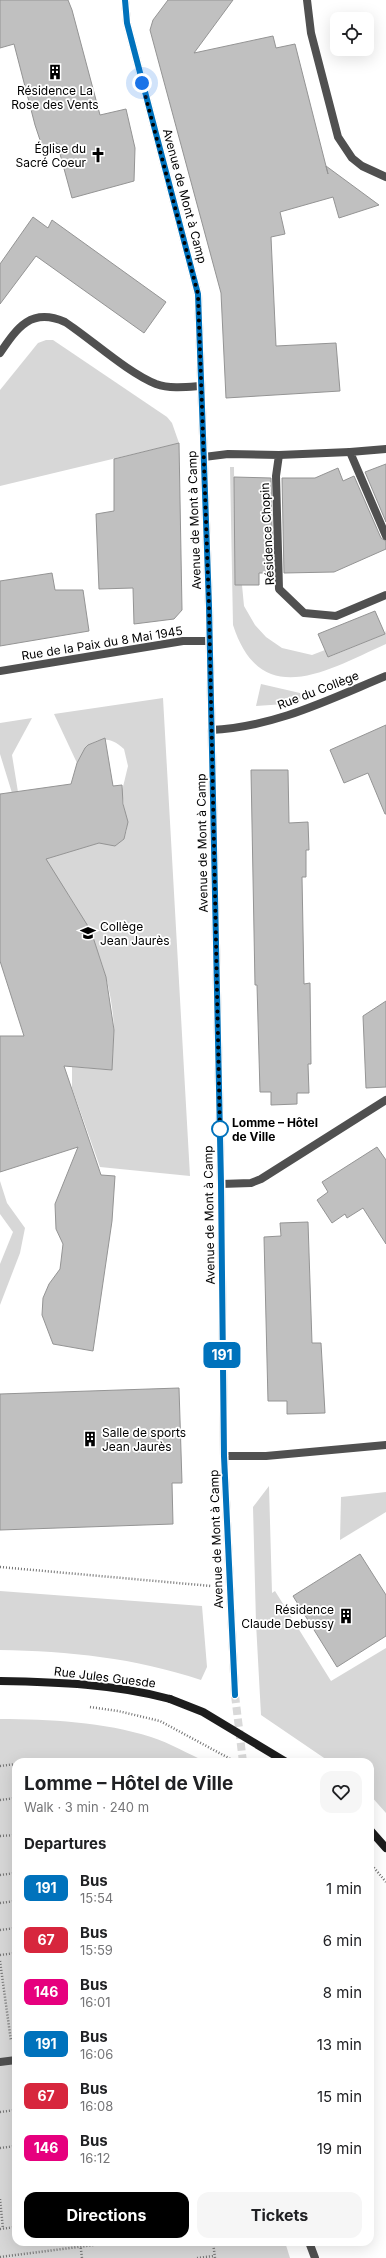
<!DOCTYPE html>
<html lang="en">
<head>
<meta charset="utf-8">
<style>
  :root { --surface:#fff; --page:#f6f6f6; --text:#202124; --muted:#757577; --accent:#000 }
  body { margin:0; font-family:Inter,sans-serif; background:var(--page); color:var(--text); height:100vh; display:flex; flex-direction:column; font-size:15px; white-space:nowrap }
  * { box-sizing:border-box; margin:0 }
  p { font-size:13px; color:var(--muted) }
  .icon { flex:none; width:22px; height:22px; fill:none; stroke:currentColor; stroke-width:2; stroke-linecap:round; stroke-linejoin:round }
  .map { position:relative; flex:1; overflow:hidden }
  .details { position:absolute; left:12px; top:1758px; width:362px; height:488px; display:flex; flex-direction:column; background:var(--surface); border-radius:12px; box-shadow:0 4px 16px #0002 }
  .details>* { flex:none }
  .badge { padding:0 8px; border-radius:6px; font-size:14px; line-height:26px }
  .fabs { position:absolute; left:330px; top:12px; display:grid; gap:8px }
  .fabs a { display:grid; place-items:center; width:44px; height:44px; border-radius:8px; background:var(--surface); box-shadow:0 4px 16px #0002; font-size:20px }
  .you { position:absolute; width:20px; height:20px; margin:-10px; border:3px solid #fff; border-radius:50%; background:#1a73e8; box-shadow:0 0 0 6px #1a73e833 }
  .map>.badge { position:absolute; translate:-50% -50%; box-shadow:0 0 0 2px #fff }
  h2 { padding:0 12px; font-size:15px; line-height:36px }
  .round { display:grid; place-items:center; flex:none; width:42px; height:42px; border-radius:12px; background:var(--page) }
  .summary { display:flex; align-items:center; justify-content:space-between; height:68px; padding:0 12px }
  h1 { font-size:19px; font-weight:700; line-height:30px }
  .button { display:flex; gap:8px; margin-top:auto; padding:8px 12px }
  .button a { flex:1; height:46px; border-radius:12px; background:var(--accent); color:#fff; font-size:16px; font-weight:700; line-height:46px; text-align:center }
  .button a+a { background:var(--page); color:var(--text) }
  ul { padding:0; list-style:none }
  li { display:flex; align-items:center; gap:12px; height:52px; padding:0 12px }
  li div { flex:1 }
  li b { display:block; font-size:15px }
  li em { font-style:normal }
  li .badge { min-width:44px; font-weight:700; text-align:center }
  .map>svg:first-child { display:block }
</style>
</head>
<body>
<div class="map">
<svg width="386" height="2258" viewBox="0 0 386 2258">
  <rect width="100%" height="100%" fill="#fff"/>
  <g fill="#d7d7d7">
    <path d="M46,340H53L167,417L172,423L179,443L0,486V390L38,343Z"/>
    <path d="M230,467H234L235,585H242L244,606L255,625L266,637L282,648L312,655L325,650L329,657L385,634L386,630V644C328,670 261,712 233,625Z"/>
    <path d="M261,684L300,693L302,698L285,704L256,706Z"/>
    <path d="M163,698L190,1176L100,1167L72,1088V1067L112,1070C112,1057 114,1043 114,1030C112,967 83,907 42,860L102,842L116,845L124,839L127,829L122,791L128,766L124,749C104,730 87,742 77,763L54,714Z"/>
    <path d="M32,718L12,755L18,792L12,793L0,754V723Z"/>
    <path d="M0,1181L7,1203L25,1228L20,1253L0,1305V1264L13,1232L0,1214Z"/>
    <path d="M269,1486L272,1593L275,1591L331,1681L386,1648V1813L370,1795V1762H330L261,1715L256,1623L253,1507Z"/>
    <path d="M386,1492V1512L340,1540L341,1497Z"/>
    <path d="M0,1591L202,1606L207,1667L201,1680C135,1658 69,1651 0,1650Z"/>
    <path d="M0,1719C49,1719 104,1722 151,1737C170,1743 188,1754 207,1762H16V2242H285L290,2258H0Z"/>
  </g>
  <g fill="#c0c0c0" stroke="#949494">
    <path d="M0,0H68L72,10L100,115L126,109L135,148L134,181L72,198L57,143L42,146L35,125L14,44L0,48Z"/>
    <path d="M168,0H233L194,53L273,36L276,48L295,44L328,174L326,166L379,205L339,218L333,197L280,212L285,234L271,237L276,346L336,343L340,391L226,398L221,293L150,30L153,20Z"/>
    <path d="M33,217L48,228L52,220L166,302L144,333L36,256L0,304V264Z"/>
    <path d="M179,443L182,610L174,619L134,624L133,588L99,589L96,514L114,511V459Z"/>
    <path d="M386,464V522L365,472Z"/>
    <path d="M338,468L343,481L354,476L381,538L386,541V549L334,572L284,573L282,478H315Z"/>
    <path d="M234,477L271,478L273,573H259V585H235Z"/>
    <path d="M52,573L55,590H83L89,631L0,646V581Z"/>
    <path d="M375,611L385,634L328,657L318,634Z"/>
    <path d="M386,725V814H385L368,773L344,783L330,750Z"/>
    <path d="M105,738L113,786L122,785L123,804L128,822L124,839L115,846L99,843L46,859L91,931L106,977L114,1030L112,1070L64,1066L101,1175L115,1176L112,1221L93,1351L53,1344L42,1315L43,1298L49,1284L60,1269L61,1261L63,1244L56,1229L55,1204L78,1147L0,1172V1036H24L0,961V794L71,784L77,763L85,748L88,745Z"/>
    <path d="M251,770H288L289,823L308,822L309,850H306V877H302L304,984L310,983L311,1064H308L309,1093H297V1104L271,1105V1092H260L257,985H255Z"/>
    <path d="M386,1001V1087L366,1088L363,1016Z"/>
    <path d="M377,1147L386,1160V1244L363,1208L347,1218L345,1214L332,1223L317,1200L328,1192L322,1182Z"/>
    <path d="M308,1222L312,1343H321L325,1413L287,1414V1401H268L264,1237L281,1236L280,1223Z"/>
    <path d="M179,1388L182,1483H172L173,1524L0,1530V1394Z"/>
    <path d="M360,1554L386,1595V1636L337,1667L293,1596Z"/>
  </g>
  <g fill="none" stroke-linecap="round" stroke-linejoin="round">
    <path stroke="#d9d9d9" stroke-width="8" stroke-dasharray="8 4" stroke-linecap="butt" d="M235,1695L243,1762"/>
    <g stroke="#727272" stroke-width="2.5" stroke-dasharray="1 2" stroke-linecap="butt">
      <path d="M0,1567L211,1586"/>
      <path d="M90,1707L118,1711L160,1721L236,1762"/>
      <path d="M32,1762H41"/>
      <path d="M0,1766L16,1764"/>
      <path d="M0,1800L16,1798"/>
      <path d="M0,1836L16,1835"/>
      <path d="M370,1863L386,1882"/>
      <path d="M0,1875L16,1873"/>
      <path d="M0,1903L16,1901"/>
      <path d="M0,1930L16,1928"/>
      <path d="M0,1955L16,1953"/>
      <path d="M0,1961L11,2041"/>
      <path d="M0,2112L16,2110"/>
      <path d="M0,2148L16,2146"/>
      <path d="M0,2199L3,2229"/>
      <path d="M0,2229L16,2227"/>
      <path d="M80,2242L82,2258"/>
      <path d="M213,2242L215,2258"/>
      <path d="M0,2257L117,2242"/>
      <path d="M197,2258L214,2256"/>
    </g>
    <path stroke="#505050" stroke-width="8" d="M0,2062L16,2060"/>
    <g stroke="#505050" stroke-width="8">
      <path d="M125,0L127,23L198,294L209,606L221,1184L224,1456L235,1695"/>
      <path d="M307,0L311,33L338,137L352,158L362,166L386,177"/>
      <path d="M0,353C17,328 31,307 65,322C91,339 128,373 156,384C170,389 187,387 201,386"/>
      <path d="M386,449L350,452L386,536"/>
      <path d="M279,455L350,452"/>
      <path d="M204,457L228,454L279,455L276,476L279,589L304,613L336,616L386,595"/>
      <path d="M0,671L183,641H209"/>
      <path d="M211,730C275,727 328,700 386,676"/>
      <path d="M221,1184L251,1183L261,1179L386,1100"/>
      <path d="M224,1456H266L386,1445"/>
      <path d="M309,2242L315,2258"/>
    </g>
    <g stroke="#1d1d1d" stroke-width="8">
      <path d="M0,1681C57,1682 115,1684 170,1699"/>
      <path d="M370,1830L386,1848"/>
    </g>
    <path stroke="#1d1d1d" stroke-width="8" d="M170,1699L203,1712L286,1762"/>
  </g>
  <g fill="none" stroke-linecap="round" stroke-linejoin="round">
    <g stroke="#fff" stroke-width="9">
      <path id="line" d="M125,0L127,23L198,294L209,606L221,1184L224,1456L235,1695"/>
    </g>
    <use href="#line" stroke="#0072bc" stroke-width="6"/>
    <path stroke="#000" stroke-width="4" stroke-dasharray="0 7.2" d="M142,83L198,294L209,606L220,1133V1129"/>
  </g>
  <defs>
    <g id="building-bare" transform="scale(1.2)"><path d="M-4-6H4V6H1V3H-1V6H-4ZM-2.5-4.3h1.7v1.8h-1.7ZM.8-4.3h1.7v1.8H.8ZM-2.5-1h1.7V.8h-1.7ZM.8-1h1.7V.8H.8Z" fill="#000" stroke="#fff" stroke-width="2.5" paint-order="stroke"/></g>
    <g id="church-bare" transform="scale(1.2)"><path d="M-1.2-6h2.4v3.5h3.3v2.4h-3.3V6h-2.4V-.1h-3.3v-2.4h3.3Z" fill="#000" stroke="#fff" stroke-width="2.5" paint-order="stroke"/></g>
    <g id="school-bare" transform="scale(1.2)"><path d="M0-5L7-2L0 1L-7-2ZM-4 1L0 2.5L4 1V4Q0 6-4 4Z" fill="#000" stroke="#fff" stroke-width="2.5" paint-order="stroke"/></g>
  </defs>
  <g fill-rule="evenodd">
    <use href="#building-bare" x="55" y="72"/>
    <use href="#church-bare" x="98" y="155"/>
    <use href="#school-bare" x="88" y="933"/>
    <use href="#building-bare" x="90" y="1439"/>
    <use href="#building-bare" x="346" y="1616"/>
  </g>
  <circle fill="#fff" stroke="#0072bc" stroke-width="2" cx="220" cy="1129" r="8"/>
  <g text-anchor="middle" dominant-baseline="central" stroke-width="3.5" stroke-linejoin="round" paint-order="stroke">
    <g font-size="12" fill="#000" stroke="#fff" text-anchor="end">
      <text x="55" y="90" text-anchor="middle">Résidence La<tspan x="55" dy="14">Rose des Vents</tspan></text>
      <text x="86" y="148">Église du<tspan x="86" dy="14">Sacré Coeur</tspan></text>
      <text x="100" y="926" text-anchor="start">Collège<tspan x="100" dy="14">Jean Jaurès</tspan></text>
      <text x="102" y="1432" text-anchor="start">Salle de sports<tspan x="102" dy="14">Jean Jaurès</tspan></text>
      <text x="334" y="1609">Résidence<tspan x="334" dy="14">Claude Debussy</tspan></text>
    </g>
    <g font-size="12" fill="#000" stroke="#fff">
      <text transform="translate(185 196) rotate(75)">Avenue de Mont à Camp</text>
      <text transform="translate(194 520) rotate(-92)">Avenue de Mont à Camp</text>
      <text transform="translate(267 534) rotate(-93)">Résidence Chopin</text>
      <text transform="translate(102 643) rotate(-9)">Rue de la Paix du 8 Mai 1945</text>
      <text transform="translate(318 690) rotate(-21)">Rue du Collège</text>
      <text transform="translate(202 843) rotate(-91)">Avenue de Mont à Camp</text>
      <text transform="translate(209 1215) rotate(-91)">Avenue de Mont à Camp</text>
      <text transform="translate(216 1539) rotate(-92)">Avenue de Mont à Camp</text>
      <text transform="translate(105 1677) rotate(7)">Rue Jules Guesde</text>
    </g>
    <g font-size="12" font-weight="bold" fill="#000" stroke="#fff" text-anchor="start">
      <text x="232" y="1122">Lomme – Hôtel<tspan x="232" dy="14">de Ville</tspan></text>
    </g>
  </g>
</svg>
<div class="fabs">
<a><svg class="icon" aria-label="locate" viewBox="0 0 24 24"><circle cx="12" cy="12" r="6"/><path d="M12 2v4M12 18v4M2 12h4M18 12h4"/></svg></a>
</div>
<div class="you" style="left:142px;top:83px"></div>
<b class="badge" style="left:222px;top:1355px;background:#0072bc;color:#fff">191</b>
<section class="details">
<div class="summary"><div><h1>Lomme – Hôtel de Ville</h1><p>Walk · 3 min · 240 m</p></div><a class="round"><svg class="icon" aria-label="heart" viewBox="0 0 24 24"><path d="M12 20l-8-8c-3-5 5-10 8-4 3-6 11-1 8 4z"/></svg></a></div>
<h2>Departures</h2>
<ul>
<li><span class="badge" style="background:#0072bc;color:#fff">191</span><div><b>Bus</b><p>15:54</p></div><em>1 min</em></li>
<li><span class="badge" style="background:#d7263d;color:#fff">67</span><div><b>Bus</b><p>15:59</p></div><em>6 min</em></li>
<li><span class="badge" style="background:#e6007e;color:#fff">146</span><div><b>Bus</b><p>16:01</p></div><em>8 min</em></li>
<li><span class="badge" style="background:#0072bc;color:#fff">191</span><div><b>Bus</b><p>16:06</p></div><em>13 min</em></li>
<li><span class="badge" style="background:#d7263d;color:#fff">67</span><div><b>Bus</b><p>16:08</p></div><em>15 min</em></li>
<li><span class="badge" style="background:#e6007e;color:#fff">146</span><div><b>Bus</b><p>16:12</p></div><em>19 min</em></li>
</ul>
<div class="button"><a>Directions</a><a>Tickets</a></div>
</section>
</div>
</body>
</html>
